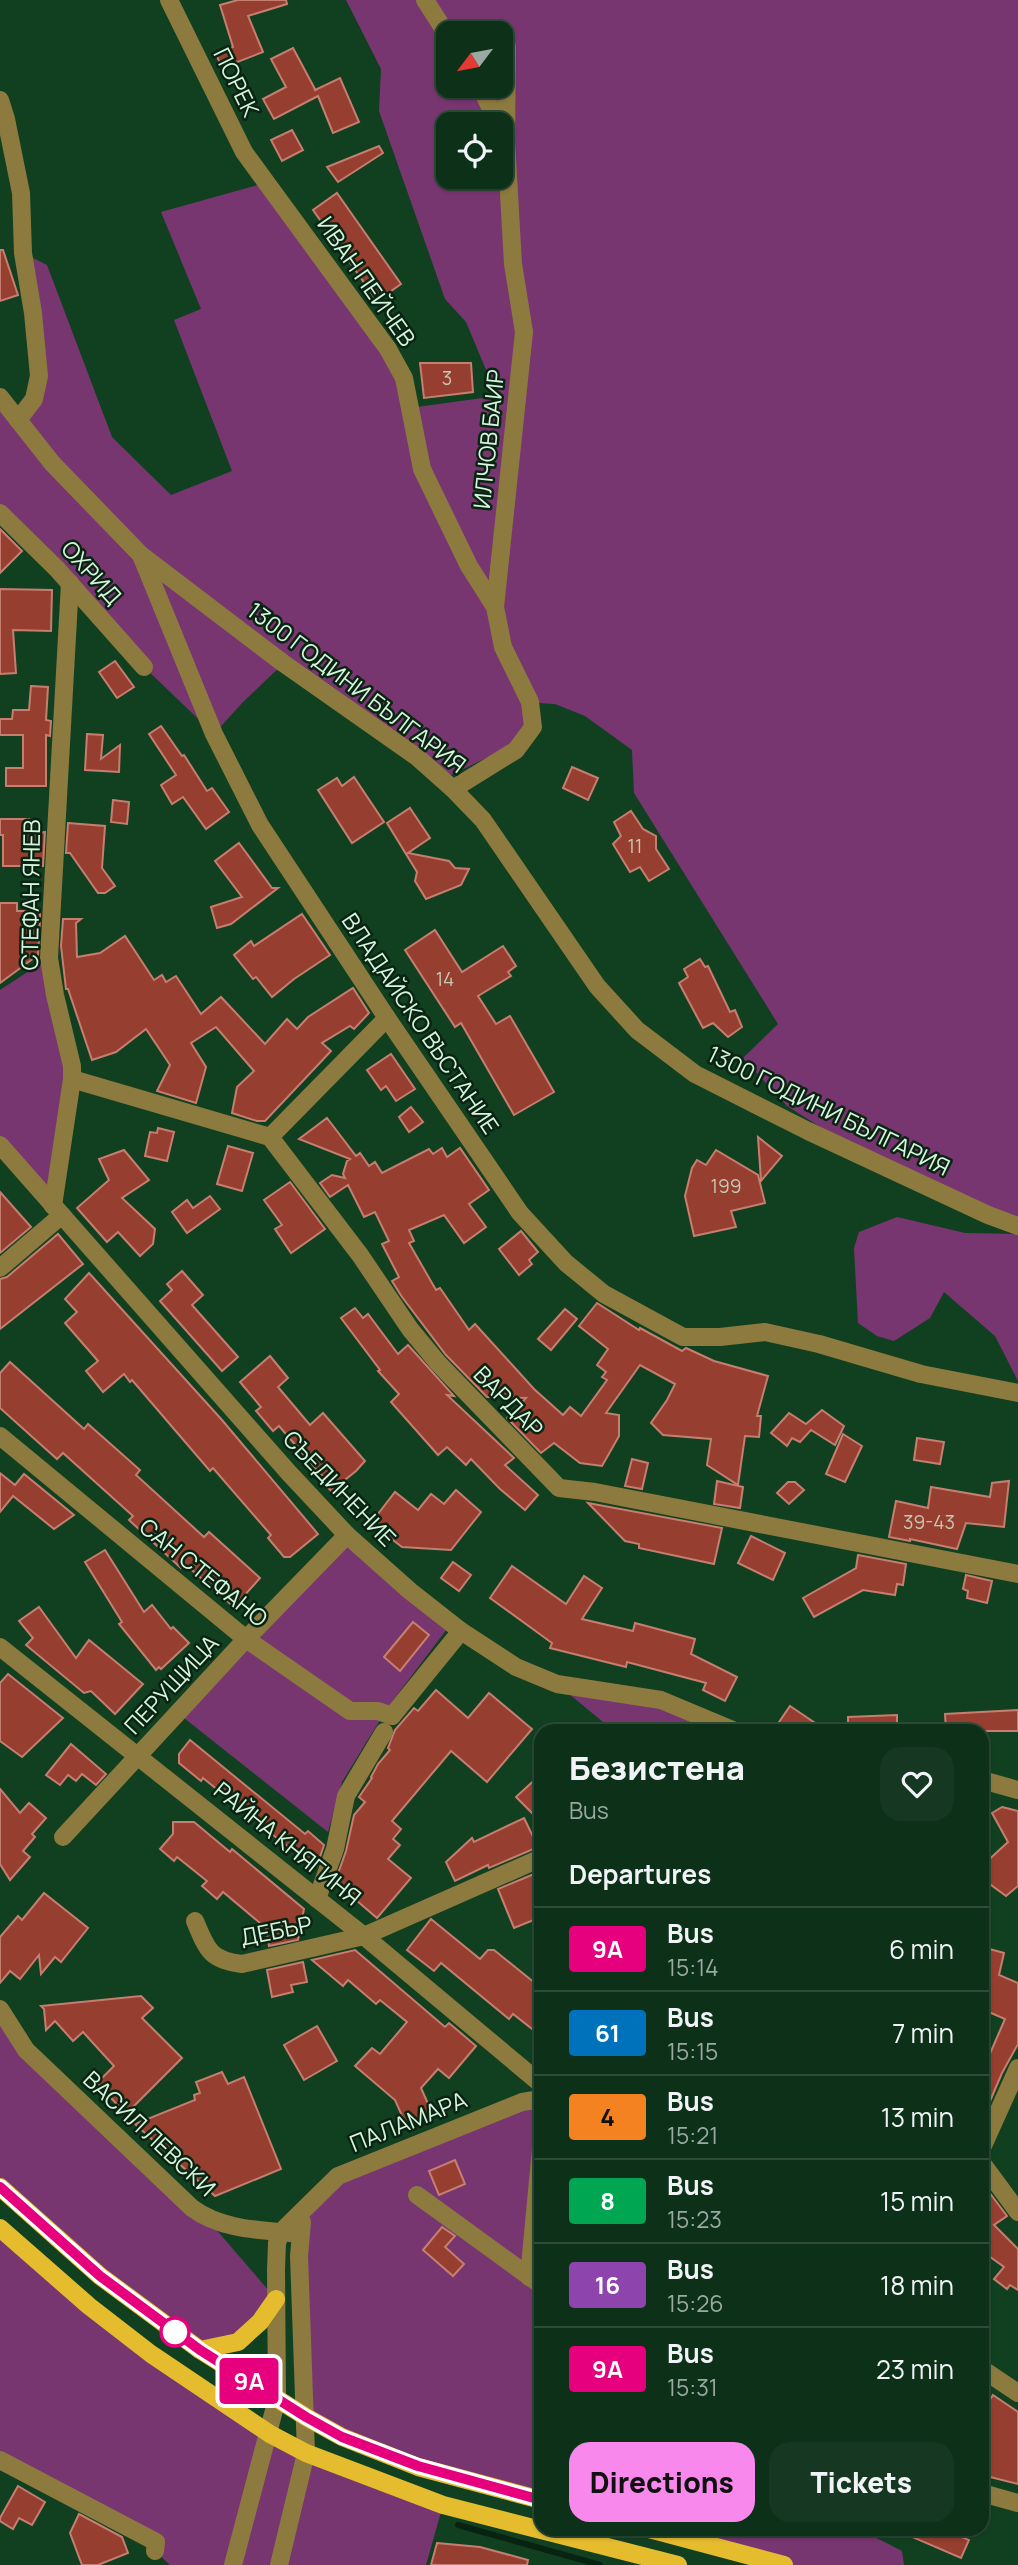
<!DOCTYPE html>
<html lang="en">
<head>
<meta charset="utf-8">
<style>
  :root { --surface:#0d3019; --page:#163822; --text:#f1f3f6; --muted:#9aa9a2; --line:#2d4b38; --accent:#f888eb }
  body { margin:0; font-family:Manrope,sans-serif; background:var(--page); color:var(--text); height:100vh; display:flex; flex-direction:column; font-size:26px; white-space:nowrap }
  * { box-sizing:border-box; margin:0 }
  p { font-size:23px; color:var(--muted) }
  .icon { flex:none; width:38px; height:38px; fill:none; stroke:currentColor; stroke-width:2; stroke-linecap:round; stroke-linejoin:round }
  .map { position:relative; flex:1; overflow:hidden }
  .details { position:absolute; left:534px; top:1724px; width:455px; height:812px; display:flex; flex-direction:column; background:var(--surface); border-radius:21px; box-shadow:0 2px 5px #0004,0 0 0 2px var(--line) }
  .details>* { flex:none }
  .badge { padding:0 14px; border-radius:5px; font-size:24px; line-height:46px }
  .needle { width:46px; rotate:238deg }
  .buttons { position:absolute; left:436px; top:21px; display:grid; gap:14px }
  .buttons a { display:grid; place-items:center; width:77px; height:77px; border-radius:14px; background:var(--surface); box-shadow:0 2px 5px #0004,0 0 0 2px var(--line); font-size:35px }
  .map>.badge { position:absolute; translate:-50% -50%; box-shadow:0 0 0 4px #fff }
  h2 { padding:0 35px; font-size:26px; line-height:63px }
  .round { display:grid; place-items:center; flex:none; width:74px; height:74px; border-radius:21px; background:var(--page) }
  .head { display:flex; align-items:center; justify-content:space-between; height:119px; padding:0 35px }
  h1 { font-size:33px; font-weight:800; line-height:52px }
  .button { display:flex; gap:14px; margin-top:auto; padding:14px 35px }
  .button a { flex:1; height:80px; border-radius:21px; background:var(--accent); color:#111; font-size:28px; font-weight:800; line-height:80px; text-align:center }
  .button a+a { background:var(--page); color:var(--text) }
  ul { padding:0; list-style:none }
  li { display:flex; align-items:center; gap:21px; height:84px; padding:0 35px; border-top:2px solid var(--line) }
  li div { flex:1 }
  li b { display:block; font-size:26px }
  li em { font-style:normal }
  li .badge { min-width:77px; font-weight:700; text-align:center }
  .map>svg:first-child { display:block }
</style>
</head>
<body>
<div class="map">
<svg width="1018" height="2565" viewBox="0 0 1018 2565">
  <rect width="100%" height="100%" fill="#114021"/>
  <g fill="#783671" fill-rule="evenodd">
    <path d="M346,0H1018V1226L988,1215L822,1128L787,1106L743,1058L778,1024L634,793L632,750L585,716L555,704L523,702L525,729L509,747L451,775L416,757L283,664L243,702L214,734L144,667L0,513V397L17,420L34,399L23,253L47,265L112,437L171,495L232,471L174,320L201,309L161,212L265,183L388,349L410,408L497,396L466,322L445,299L379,111L381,69ZM448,33H500V86H448ZM448,124H500V177H448Z"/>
    <path d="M49,958L72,1066L53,1206L0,1145V990Z"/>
    <path d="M897,1217L965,1233L1018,1234V1381L995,1336L944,1292L930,1318L894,1341L877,1336L858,1323L854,1248L859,1232Z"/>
    <path d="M347,1545L450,1625L388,1707L342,1782L328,1832L184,1718Z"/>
    <path d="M557,1684L661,1700L735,1731H614Z"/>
    <path d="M0,2009L26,2050L207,2219L276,2299L260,2322L200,2350L0,2187Z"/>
    <path d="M541,2099V2148L529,2277L541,2285V2500L418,2467L306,2417L304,2207L338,2176Z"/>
    <path d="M0,2228L269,2434L443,2505L426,2565H170L155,2551L0,2460Z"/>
    <path d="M649,2529H859L902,2551L904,2565H784Z"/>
  </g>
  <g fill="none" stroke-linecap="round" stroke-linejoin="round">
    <path stroke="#082311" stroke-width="6" d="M458,2525L600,2565"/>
  </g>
  <g fill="#963e2f" stroke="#c57e70" stroke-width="2">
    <path d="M238,0H286L287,4L248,16L263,52L222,68L216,54L233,47L220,5Z"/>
    <path d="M293,48L316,91L315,90L340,78L359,122L333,133L318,96L274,119L263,99L286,87L271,59Z"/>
    <path d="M292,130L303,150L282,161L271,140Z"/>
    <path d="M379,146L383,153L338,182L327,167Z"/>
    <path d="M337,193L401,284L377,301L313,210Z"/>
    <path d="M0,250H3L18,295L0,301Z"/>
    <path d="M420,363H471L473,392L424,398Z"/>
    <path d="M0,529L22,551L0,573Z"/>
    <path d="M0,589L52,590L51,631L13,630L16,673L0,674Z"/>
    <path d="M115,661L134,687L117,698L99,672Z"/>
    <path d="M31,686L48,687L46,720L51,721L50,736L46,735V786H6V768H23V735H0V719H12L13,710H29Z"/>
    <path d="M161,726L182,756L184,755L207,791L212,788L229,812L206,829L183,797L172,804L161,785L176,775L149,734Z"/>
    <path d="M87,734L103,735L101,759L120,745L119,772L85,770Z"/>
    <path d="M572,767L598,778L588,800L563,788Z"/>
    <path d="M354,777L384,822L352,843L318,790L337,778L342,786Z"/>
    <path d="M113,800L129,802L127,824L111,822Z"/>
    <path d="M410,808L430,838L408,853L449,861L455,868L469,869L461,885L426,899L415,881L417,872L387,823Z"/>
    <path d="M631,811L643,829L656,836V849L669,869L649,881L640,867L630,872L613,844L621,836L614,822Z"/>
    <path d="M0,819H29V833L45,832L43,866H3V835H0Z"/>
    <path d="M68,823L105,826L102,868L115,886L105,893H98L70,853H66Z"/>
    <path d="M239,843L272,888H278L231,924L217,928L211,907L242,897L215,861Z"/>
    <path d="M0,903H17V911H40V919L38,955L0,983Z"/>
    <path d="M302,914L330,955L294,979L272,997L256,977L253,979L234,955L251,941L254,946Z"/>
    <path d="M63,919H81L76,923L77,957L100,953L125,936L154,980L162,975L166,982L176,976L201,1014L221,997L265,1044L287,1019L297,1029L308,1017L353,988L369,1013L354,1029L350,1026L322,1043L331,1051L265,1121H257L232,1113L237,1087L254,1071L216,1027L191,1043L206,1067L196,1103L157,1091L170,1065L146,1029L116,1052L92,1060L68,989H66L61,946Z"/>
    <path d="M435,930L462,972L503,946L516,966L508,972L511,976L478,996L496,1024L510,1016L554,1092L514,1115L461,1023L455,1027L405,950Z"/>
    <path d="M700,959L705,967L708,966L730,1012L735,1010L742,1027L728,1037L713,1023L703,1028L679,983L688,977L684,969Z"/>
    <path d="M391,1054L415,1089L396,1101L386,1086L381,1090L367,1070Z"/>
    <path d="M411,1107L423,1122L409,1132L399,1117Z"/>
    <path d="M327,1118L356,1156L360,1153L369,1166L375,1162L382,1173L429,1149L433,1154L442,1148L447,1157L460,1148L489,1190L469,1204L486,1227L464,1243L444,1215L409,1230L414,1241L409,1243L436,1290L440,1288L469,1330L475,1324L534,1389L563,1415L570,1407L581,1416L607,1380L602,1377L606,1372L597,1365L608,1349L579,1326L597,1303L639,1330L640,1328L682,1351L686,1348L714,1361L768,1376L757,1416H761L759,1437L745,1436L738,1485L707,1465L711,1439L663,1435L651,1423L667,1400L675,1384L640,1365L606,1413L619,1415V1436L602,1466L580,1463L554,1443L541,1453L507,1418L526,1398L487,1397L446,1355L402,1297L392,1281L399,1277L382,1244L389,1241L375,1212L364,1217L348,1185L330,1197L320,1183L332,1175L345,1178L343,1174L347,1161L350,1159L299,1139Z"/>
    <path d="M158,1128L174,1132L167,1161L145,1156L150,1132L157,1133Z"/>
    <path d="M758,1137L782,1156L761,1181Z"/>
    <path d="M228,1146L253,1153L242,1191L217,1184Z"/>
    <path d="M124,1150L149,1180L122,1198L155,1229L153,1244L140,1256L118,1232L107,1242L77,1208L109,1180L99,1159Z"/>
    <path d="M716,1150L758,1175L765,1203L731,1211L736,1227L694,1236L685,1196L692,1168L697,1160L706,1165Z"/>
    <path d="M290,1182L325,1229L291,1253L275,1229L282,1225L264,1200Z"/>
    <path d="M0,1192L31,1227L0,1253Z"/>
    <path d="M210,1196L220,1209L187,1233L172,1212L187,1200L193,1208Z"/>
    <path d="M521,1231L538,1252L529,1260L532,1264L519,1275L499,1249Z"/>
    <path d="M58,1234L83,1264L0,1329V1279L7,1277Z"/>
    <path d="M182,1271L203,1295L192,1305L238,1357L222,1371L160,1301L172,1290L167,1284Z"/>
    <path d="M89,1273L222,1420L318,1534L290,1557H284L268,1538L271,1535L213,1468L210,1471L132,1380L130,1382L124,1374L103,1392L86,1371L98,1361L65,1323L77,1312L65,1299Z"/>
    <path d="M355,1308L363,1318L368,1314L398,1354L408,1345L454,1396L447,1395L514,1458L505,1465L538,1495L525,1510L500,1489L471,1459L466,1465L447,1447L438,1455L391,1402L399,1394L378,1371L380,1370L341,1318Z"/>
    <path d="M565,1309L577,1319L551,1350L538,1339Z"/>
    <path d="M270,1356L288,1378L278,1387L310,1425L323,1413L365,1461L356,1471L331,1491L321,1479L323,1477L279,1426L273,1431L256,1411L261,1407L240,1382Z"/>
    <path d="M10,1362L84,1429L88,1424L140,1470L136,1475L204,1537L209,1532L260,1578L234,1607L185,1564L181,1568L129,1520L133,1516L63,1453L57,1459L0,1408V1373Z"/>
    <path d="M822,1410L844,1426L835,1445L811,1430L800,1442L792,1438L787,1446L771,1433L789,1413L806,1424Z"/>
    <path d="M843,1434L862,1446L845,1482L826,1474Z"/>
    <path d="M917,1438L944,1442L940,1464L914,1460Z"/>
    <path d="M632,1459L648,1463L642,1489L625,1486Z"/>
    <path d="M0,1473L15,1485L24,1474L74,1515L54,1529L13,1496L0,1512Z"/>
    <path d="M717,1481L743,1487L740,1508L714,1504Z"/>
    <path d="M1009,1481L1004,1527L966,1523L957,1549L910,1539V1541L889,1537L896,1501L928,1508L931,1487L990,1497L992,1483Z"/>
    <path d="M788,1482H795L804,1490L789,1504L777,1493Z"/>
    <path d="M456,1490L481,1512L451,1550L402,1547L371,1523L395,1492L418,1510L431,1494L444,1504Z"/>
    <path d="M588,1503L722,1528L714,1564L639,1548V1544L625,1541Z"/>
    <path d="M751,1536L785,1553L773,1580L738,1563Z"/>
    <path d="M105,1550L144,1612L152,1605L171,1629L173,1627L189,1643L161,1669L159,1667L156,1670L119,1624L122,1622L85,1562Z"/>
    <path d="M858,1555L906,1564L903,1585L897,1584L895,1595L863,1590L814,1617L803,1598L856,1568Z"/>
    <path d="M453,1562L471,1575L459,1591L441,1578Z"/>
    <path d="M512,1566L566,1604L584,1576L602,1588L582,1619L633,1631L635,1623L695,1639L691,1654L737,1677L725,1701L703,1690L706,1683L627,1662L626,1667L550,1648L552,1643L490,1598Z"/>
    <path d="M966,1575L992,1581L987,1603L967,1598L968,1591L963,1589Z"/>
    <path d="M39,1607L76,1658L89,1640L143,1684L115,1714L91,1691L84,1693L26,1645L33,1638L19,1621Z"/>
    <path d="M413,1622L429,1635L400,1671L384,1657Z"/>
    <path d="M8,1674L63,1718L22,1757L0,1741V1683Z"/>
    <path d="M436,1690L468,1718L489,1693L532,1729L487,1782L451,1751L392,1821L401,1829L393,1839L400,1845L388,1859L411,1878L377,1918L335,1882L346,1851L354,1815L365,1802L359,1797L372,1778L371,1777L378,1764L390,1750L388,1748L395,1730L414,1708L418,1711Z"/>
    <path d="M790,1706L827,1731H773Z"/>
    <path d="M1018,1710V1731H946L945,1714Z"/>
    <path d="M897,1715V1731H848V1717Z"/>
    <path d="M190,1740L305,1834L308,1831L324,1845L317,1866L283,1843L203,1778L201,1781L179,1763V1754Z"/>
    <path d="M71,1744L106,1774L96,1785L82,1774L76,1781L68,1775L60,1785L46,1775Z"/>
    <path d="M541,1774V1806L533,1814L516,1797Z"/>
    <path d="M0,1789L20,1813L29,1803L46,1818L32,1834L35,1837L23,1851L30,1857L10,1880L0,1864Z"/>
    <path d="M1002,1807L1018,1811V1886L1006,1896L987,1882L982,1874V1866L1008,1842L992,1813Z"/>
    <path d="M524,1818L538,1847L489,1868L488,1865L455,1881L446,1862L472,1838L474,1842Z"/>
    <path d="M173,1822H194L230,1852L232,1849L304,1909L298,1940L269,1946L266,1928L223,1892L217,1899L202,1886L207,1881L177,1857L174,1861L160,1849L173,1834Z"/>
    <path d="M541,1871V1917L514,1928L498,1889Z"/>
    <path d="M44,1893L88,1928L61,1962L55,1957L41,1974L39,1955L20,1979L10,1971L0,1983V1937L18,1916L22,1920Z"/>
    <path d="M431,1919L480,1959L488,1950H494L541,1988V2036L513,2014L509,2019L441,1963L434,1971L407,1950Z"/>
    <path d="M986,1948L1004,1953L999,1975L1018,1983V2044L1002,2073L982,2120V2072L1005,2019L982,2009V1966Z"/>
    <path d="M355,1950L445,2027L449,2023L476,2046L449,2078L438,2069L421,2088L433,2115L407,2127L395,2100L355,2066L372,2048L380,2054L407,2022L380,2000L376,2004L348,1980L343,1986L312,1960Z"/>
    <path d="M303,1962L307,1982L291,1985L293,1992L272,1997L267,1970Z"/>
    <path d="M141,1996L153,2008L142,2018L182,2058L126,2114L97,2083L114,2066L83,2032L73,2041L55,2021L46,2030L44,2009L41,2006Z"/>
    <path d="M317,2026L337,2061L304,2080L284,2045Z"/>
    <path d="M222,2072L228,2084L244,2077L281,2169L215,2196L135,2124L195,2100L194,2095L200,2093L196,2082Z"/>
    <path d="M455,2160L465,2184L439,2195L429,2171Z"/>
    <path d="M982,2189L989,2192L1007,2216L994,2225L1018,2249V2290L1010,2285L1007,2289L994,2279L1004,2267L982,2251Z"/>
    <path d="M442,2227L455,2236L445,2247L464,2264L453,2276L423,2250Z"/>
    <path d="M993,2395L1018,2412V2484L982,2475V2412Z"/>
    <path d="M18,2486L45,2502L32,2525L19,2518L13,2529L0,2521V2518Z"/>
    <path d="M79,2514L122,2537L128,2553L98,2565H82L70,2533Z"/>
    <path d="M894,2529H962L959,2536L969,2540L961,2558Z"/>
    <path d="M437,2543L480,2547L528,2560L527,2565H431Z"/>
  </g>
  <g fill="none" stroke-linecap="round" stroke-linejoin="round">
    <g stroke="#8d7a3f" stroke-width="18">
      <path d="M169,0L244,152L388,349L404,378L422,469L469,566L495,607"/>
      <path d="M425,0L448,36"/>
      <path d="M480,86L498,124"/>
      <path d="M0,100L6,119L21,193L23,253L33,313L39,376L34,399L18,420"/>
      <path d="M0,397L52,463L141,555L214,734L260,825L387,1018L520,1213L566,1263L604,1294L683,1337H720L765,1332L819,1344L921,1374L1018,1393"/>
      <path d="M0,513L57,569L144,667"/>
      <path d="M141,555L283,663L417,757L453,789L483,820L597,986L637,1030L695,1074L808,1131L988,1215L1018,1226"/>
      <path d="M453,789L516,750L533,727L530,702L503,647L495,607L524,332L513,264L506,141L507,47"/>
      <path d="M72,1079L270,1137L360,1255L410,1329L438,1363L559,1488L595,1492L1018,1574"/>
      <path d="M270,1137L387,1018"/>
      <path d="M0,1145L289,1473L347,1535L410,1591L461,1631L516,1667L557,1684L661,1700L735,1731"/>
      <path d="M53,1206L72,1079V1066L55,995L49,958L70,583"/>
      <path d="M0,1268L62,1215"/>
      <path d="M0,1436L246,1639L350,1711H378L392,1716L461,1631"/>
      <path d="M0,1647L364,1936L541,2084"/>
      <path d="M982,1780L1018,1790"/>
      <path d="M63,1837L246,1639L347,1535"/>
      <path d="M317,1899L335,1849L346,1796L384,1732"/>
      <path d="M195,1921C207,1950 210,1960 242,1964L364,1936L541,1858"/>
      <path d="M0,2009L26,2050L192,2208C223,2231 264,2230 301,2234"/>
      <path d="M982,2148L1018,2068"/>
      <path d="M982,2163L1018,2212"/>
      <path d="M417,2195L541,2285"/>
      <path d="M529,2277L541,2148"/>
      <path d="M982,2369L1018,2393"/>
      <path d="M0,2460L156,2542L155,2551"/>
      <path d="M982,2493L1018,2503"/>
      <path d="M233,2565L277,2399L276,2270L277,2243L281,2232L338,2176L522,2102L541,2099"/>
      <path d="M279,2565L306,2453L299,2256L302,2222"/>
    </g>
    <g stroke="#e5bc2e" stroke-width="18">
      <path d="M0,2187L100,2276L200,2350L306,2417L342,2437L418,2467L541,2500"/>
      <path d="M0,2228L89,2306L151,2354L270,2434L306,2453L443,2505L678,2565"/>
      <path d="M200,2350L238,2342L260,2322L276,2299"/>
      <path d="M649,2529L784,2565"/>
    </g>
  </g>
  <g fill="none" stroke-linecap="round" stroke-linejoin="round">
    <g stroke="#fff" stroke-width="16">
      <path id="line" d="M0,2187L100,2276L200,2350L306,2417L342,2437L418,2466L541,2500"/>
    </g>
    <use href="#line" stroke="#e6007e" stroke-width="10"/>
  </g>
  <circle fill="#fff" stroke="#e6007e" stroke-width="3.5" cx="175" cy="2332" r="14"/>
  <g text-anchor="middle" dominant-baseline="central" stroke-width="5" stroke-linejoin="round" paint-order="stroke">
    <g font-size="19" fill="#c5c7b1">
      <text x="447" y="378">3</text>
      <text x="635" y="846">11</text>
      <text x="445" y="979">14</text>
      <text x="726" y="1186">199</text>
      <text x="929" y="1522">39-43</text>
    </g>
    <g font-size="23" fill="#d5f5dc" stroke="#0a2312">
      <text transform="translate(237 82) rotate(64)">ПОРЕК</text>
      <text transform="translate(367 281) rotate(55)">ИВАН ПЕЙЧЕВ</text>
      <text transform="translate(488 439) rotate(-84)">ИЛЧОВ БАИР</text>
      <text transform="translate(92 572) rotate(48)">ОХРИД</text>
      <text transform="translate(357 687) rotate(37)">1300 ГОДИНИ БЪЛГАРИЯ</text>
      <text transform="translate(30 895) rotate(-89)">СТЕФАН ЯНЕВ</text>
      <text transform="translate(421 1023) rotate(56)">ВЛАДАЙСКО ВЪСТАНИЕ</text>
      <text transform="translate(829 1110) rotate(26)">1300 ГОДИНИ БЪЛГАРИЯ</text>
      <text transform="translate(509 1401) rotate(46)">ВАРДАР</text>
      <text transform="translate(340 1488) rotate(46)">СЪЕДИНЕНИЕ</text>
      <text transform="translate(204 1572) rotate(39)">САН СТЕФАНО</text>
      <text transform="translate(171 1684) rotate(-47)">ПЕРУЩИЦА</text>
      <text transform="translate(288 1843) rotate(39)">РАЙНА КНЯГИНЯ</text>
      <text transform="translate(276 1930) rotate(-11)">ДЕБЪР</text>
      <text transform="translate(408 2121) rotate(-22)">ПАЛАМАРА</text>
      <text transform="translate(150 2133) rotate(43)">ВАСИЛ ЛЕВСКИ</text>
    </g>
  </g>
</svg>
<div class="buttons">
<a><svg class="needle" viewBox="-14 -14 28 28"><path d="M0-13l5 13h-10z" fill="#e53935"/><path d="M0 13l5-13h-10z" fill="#9aa9a2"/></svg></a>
<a><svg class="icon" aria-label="locate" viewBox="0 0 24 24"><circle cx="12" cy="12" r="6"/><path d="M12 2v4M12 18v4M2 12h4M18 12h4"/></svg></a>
</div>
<b class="badge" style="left:249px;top:2381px;background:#e6007e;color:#fff">9А</b>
<section class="details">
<div class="head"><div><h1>Безистена</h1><p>Bus</p></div><a class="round"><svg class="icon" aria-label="heart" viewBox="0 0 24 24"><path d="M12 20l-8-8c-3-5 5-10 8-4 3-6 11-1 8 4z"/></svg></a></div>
<h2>Departures</h2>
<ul>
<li><span class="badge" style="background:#e6007e;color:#fff">9А</span><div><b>Bus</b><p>15:14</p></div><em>6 min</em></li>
<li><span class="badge" style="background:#0072bc;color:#fff">61</span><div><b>Bus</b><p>15:15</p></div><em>7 min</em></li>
<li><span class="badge" style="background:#f58220;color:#111">4</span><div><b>Bus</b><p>15:21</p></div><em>13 min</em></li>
<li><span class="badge" style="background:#00a651;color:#fff">8</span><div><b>Bus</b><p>15:23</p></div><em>15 min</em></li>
<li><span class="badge" style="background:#8e44ad;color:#fff">16</span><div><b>Bus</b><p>15:26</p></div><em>18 min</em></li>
<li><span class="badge" style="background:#e6007e;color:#fff">9А</span><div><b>Bus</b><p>15:31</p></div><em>23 min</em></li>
</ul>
<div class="button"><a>Directions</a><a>Tickets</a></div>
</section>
</div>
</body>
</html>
